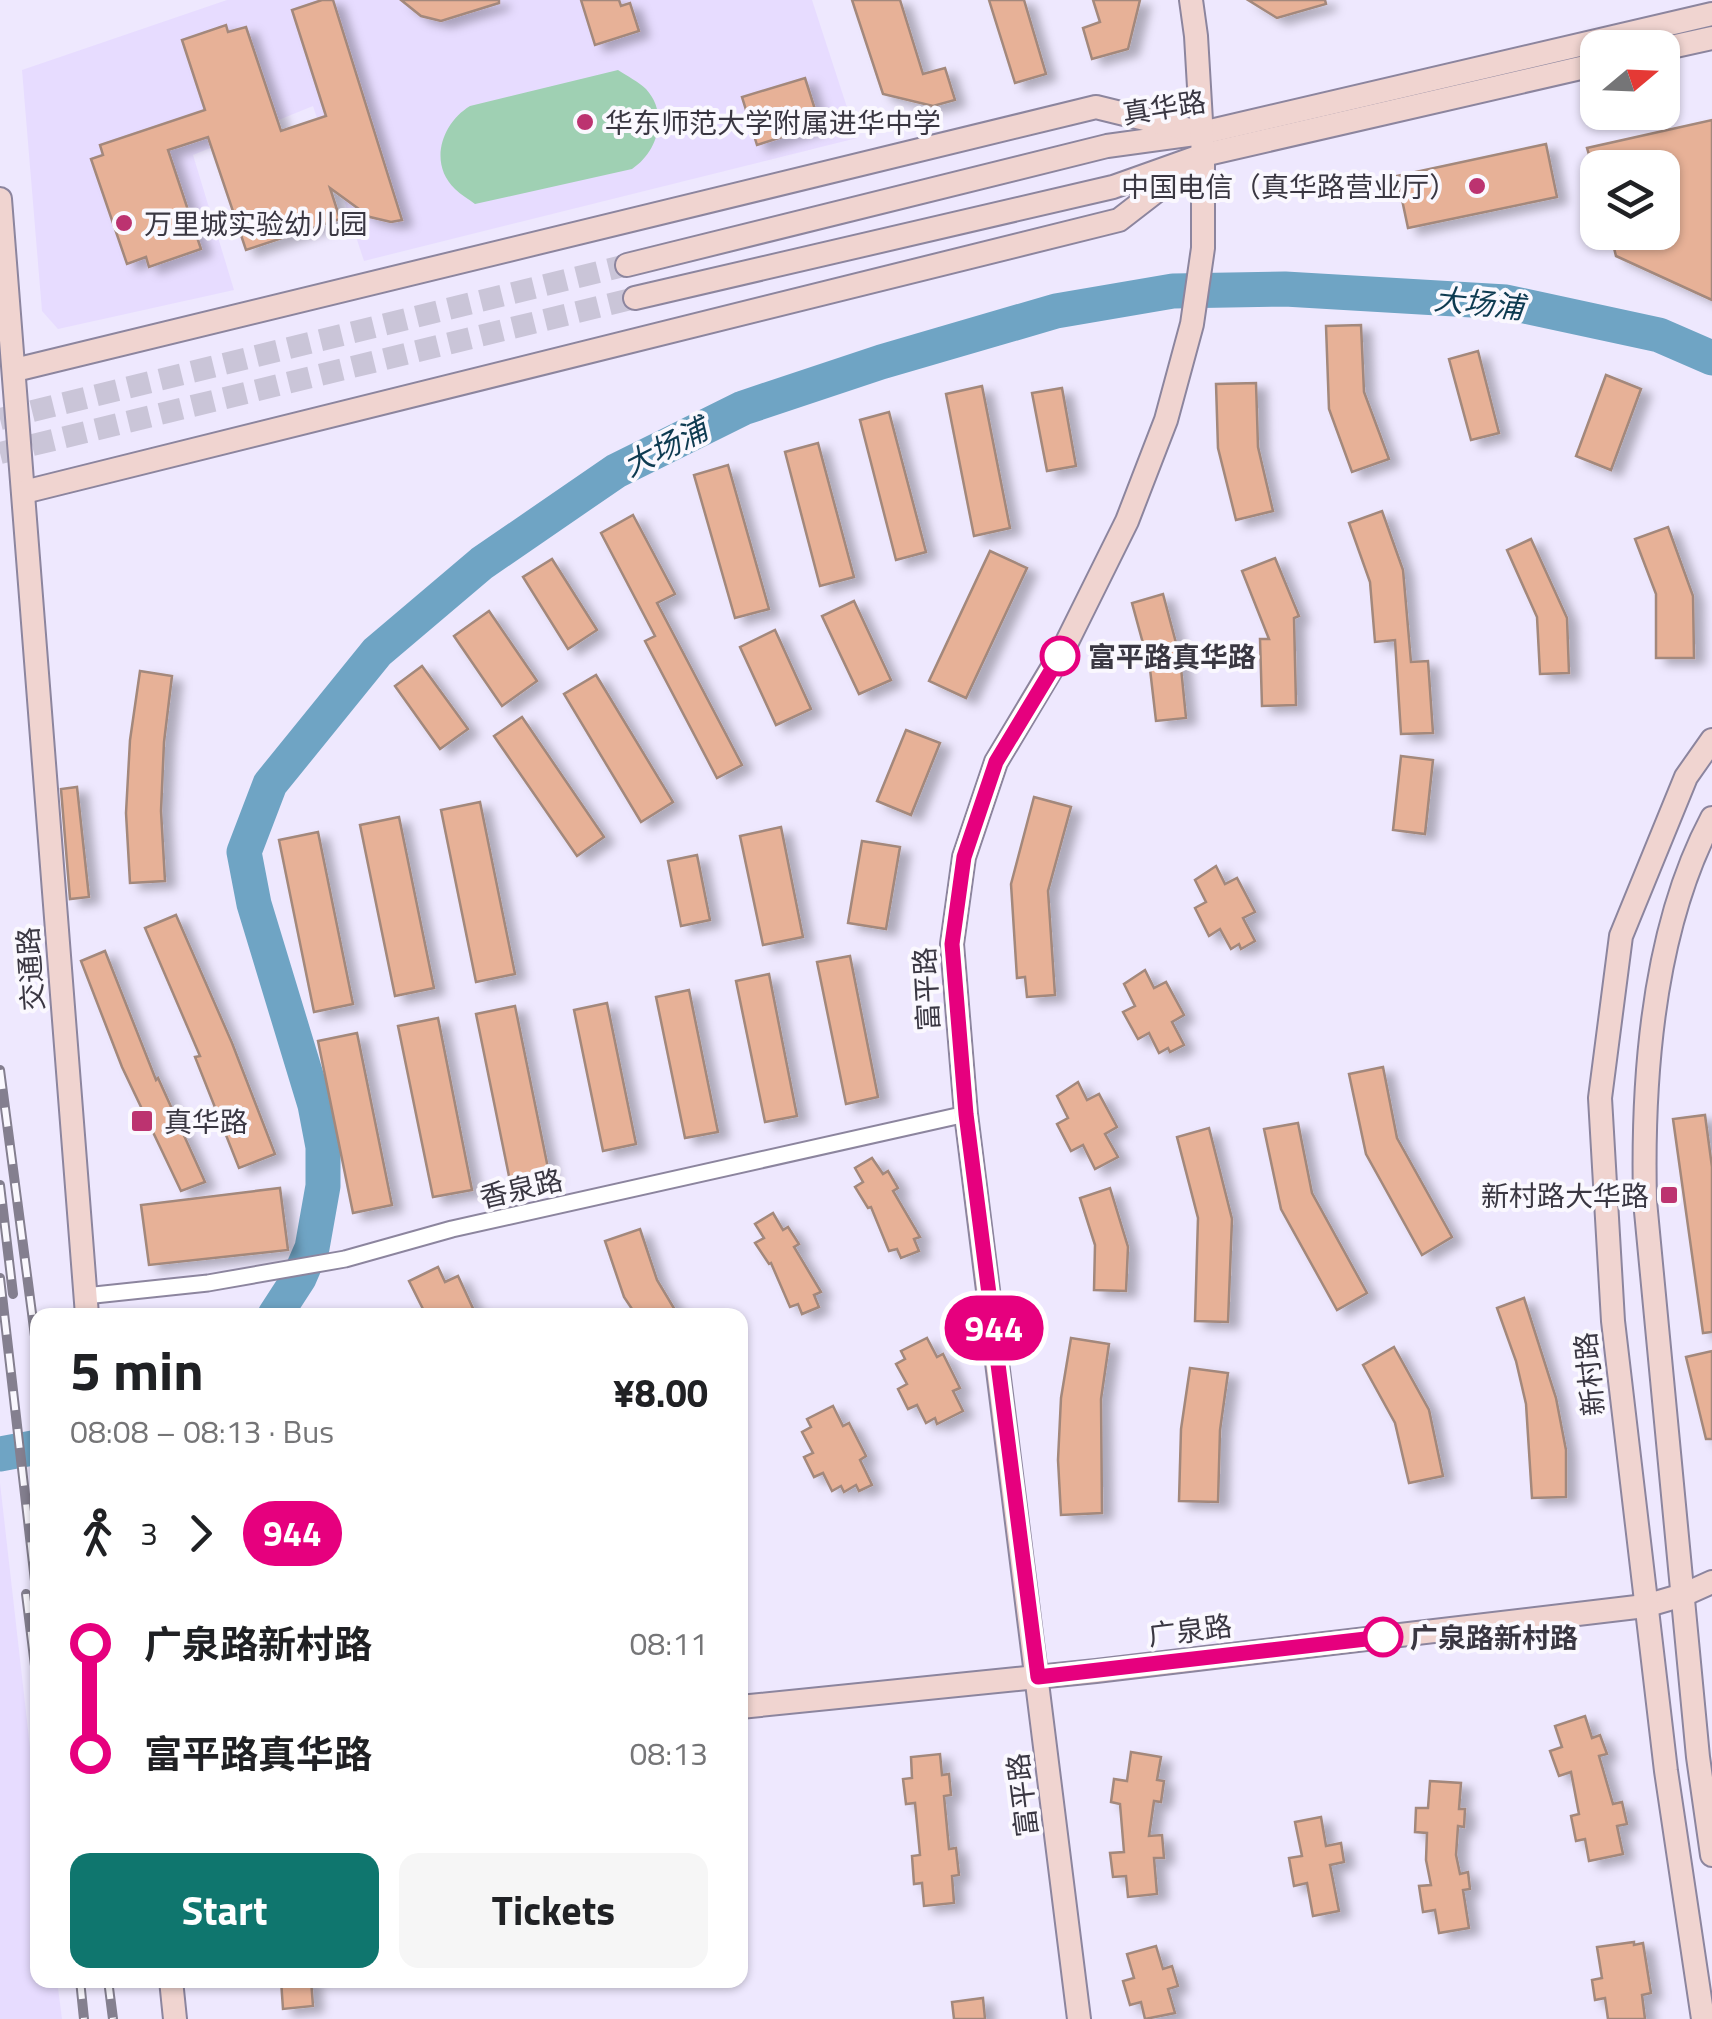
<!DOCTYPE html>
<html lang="en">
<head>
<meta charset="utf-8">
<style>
  :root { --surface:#fff; --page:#f6f6f6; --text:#202124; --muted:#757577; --accent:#0f766e }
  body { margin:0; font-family:"Titillium Web","Noto Sans SC",sans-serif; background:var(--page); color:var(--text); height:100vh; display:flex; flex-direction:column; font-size:38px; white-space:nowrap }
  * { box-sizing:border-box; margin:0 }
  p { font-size:32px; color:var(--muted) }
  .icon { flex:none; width:55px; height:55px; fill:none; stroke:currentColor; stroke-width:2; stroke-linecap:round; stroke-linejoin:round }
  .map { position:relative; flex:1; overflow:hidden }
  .side { position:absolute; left:30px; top:1308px; width:718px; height:680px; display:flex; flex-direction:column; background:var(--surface); border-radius:20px; box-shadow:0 2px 8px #0004 }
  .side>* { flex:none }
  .badge { padding:0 20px; border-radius:32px; font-size:35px; line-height:65px }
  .needle { width:65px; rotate:71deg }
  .tools { position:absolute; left:1580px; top:30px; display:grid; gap:20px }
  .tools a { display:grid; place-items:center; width:100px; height:100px; border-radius:20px; background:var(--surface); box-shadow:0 2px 8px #0004; font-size:50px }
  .map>.badge { position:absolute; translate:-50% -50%; box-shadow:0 0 0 5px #fff }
  .legs { display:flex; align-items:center; gap:15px; height:110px; padding:0 40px; font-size:32px }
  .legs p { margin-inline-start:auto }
  .overview { display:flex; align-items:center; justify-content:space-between; height:170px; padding:0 40px }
  h1 { font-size:55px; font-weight:700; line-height:75px }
  .cta { display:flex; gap:20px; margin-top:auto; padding:20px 40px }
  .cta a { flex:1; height:115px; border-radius:20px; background:var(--accent); color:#fff; font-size:40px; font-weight:700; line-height:115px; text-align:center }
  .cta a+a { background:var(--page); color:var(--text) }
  ul { padding:0 40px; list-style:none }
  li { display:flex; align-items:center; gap:35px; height:110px; font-size:38px }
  li i { display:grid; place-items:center; width:15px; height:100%; margin:0 12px; background:currentColor }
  li i::after { content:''; width:25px; height:25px; margin:-12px; border:8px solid; border-radius:50%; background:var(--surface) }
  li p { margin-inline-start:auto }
  li:first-child i { background:linear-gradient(#0000 50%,currentColor 0) }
  li:last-child i { background:linear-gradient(currentColor 50%,#0000 0) }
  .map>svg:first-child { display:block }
</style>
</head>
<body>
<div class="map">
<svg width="1712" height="2019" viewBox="0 0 1712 2019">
  <defs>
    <filter id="shadow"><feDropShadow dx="10" dy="6" stdDeviation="5" flood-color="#0004"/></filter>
  </defs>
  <rect width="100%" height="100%" fill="#eee8fe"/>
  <g fill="#e7dcff">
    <path d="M227,0H812L857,138L364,261L313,106L193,155L234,290L58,329L42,311L22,70Z"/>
    <path d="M0,1483L37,1809L38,1980H57L62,2019H0Z"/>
  </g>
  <path fill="#9fd0b3" d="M618,70C627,76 639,82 646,89C669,114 658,152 632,169L475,204C469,199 461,195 455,189C428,163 442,123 470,106Z"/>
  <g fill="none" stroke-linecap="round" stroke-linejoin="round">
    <g stroke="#6fa4c4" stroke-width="35">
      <path d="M275,1315L299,1278L312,1248L323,1186V1147L315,1105L254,904L244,852L270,784L377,652L482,563L616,471L743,408L881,362L1056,311L1173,291L1285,289L1506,302L1659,335L1712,358"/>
      <path d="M0,1454L38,1447"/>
    </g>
  </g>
  <g fill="#e7b197" stroke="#a3887b" stroke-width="2.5" filter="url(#shadow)">
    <path d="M322,0H333L402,220L391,222L370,217L330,188L340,219L246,250L208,137L168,150L201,249L149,267L146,257L127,264L91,159L103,155L100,145L205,110L182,40L226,25L228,32L246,27L281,131L326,116L292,10Z"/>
    <path d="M401,0H499V3L441,21L421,16Z"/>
    <path d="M581,0H619L621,6L630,3L639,31L595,45Z"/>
    <path d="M852,0H900L923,74L945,68L955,100L933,106L883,94Z"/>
    <path d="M989,0H1024L1046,74L1015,83Z"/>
    <path d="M1093,0H1140L1128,49L1092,59L1083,28L1100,22Z"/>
    <path d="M1248,0H1325L1326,4L1277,18Z"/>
    <path d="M805,78L820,125L757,145L742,97Z"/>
    <path d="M1712,120V300L1616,256L1610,232H1662V168H1593L1587,148Z"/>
    <path d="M1546,144L1557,197L1408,228L1397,176Z"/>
    <path d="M1361,325L1364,392L1389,459L1352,472L1329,409L1326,326Z"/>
    <path d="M1478,351L1499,433L1471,440L1449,359Z"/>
    <path d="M1606,375L1641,389L1611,470L1576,456Z"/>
    <path d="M1256,383L1258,447L1273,511L1236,520L1218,448L1216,384Z"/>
    <path d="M982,386L1010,528L974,536L946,394Z"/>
    <path d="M1062,388L1076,466L1047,471L1032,393Z"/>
    <path d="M889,412L926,552L896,560L860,420Z"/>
    <path d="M818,443L854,577L820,586L785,452Z"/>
    <path d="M728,465L769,609L735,618L694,475Z"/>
    <path d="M1382,511L1403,570L1411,662L1428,661L1433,733L1401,734L1395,640L1375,642L1370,582L1349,523Z"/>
    <path d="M633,515L675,594L657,603L742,765L717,778L645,641L655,636L601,533Z"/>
    <path d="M1668,527L1693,596L1694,658H1656V594L1635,539Z"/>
    <path d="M1531,539L1567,618L1569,673L1540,674L1537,617L1507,550Z"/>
    <path d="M990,551L1027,568L966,698L929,681Z"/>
    <path d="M1275,558L1299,616L1294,618L1296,705L1262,706L1260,639H1269L1242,571Z"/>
    <path d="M552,559L597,630L568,649L523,577Z"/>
    <path d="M1163,594L1180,658L1186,718L1156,721L1150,669L1132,603Z"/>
    <path d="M854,601L891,680L859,694L822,616Z"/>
    <path d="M489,611L537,681L502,706L454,636Z"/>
    <path d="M775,630L811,709L776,725L740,647Z"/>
    <path d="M422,666L468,729L440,749L395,686Z"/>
    <path d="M140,671L172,676L164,742L161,811L165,881L130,883L126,813L130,740Z"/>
    <path d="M596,675L673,802L641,822L564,694Z"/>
    <path d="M522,717L604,837L577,856L494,736Z"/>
    <path d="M906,730L940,743L911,815L877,801Z"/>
    <path d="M1401,756L1433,760L1425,834L1393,830Z"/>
    <path d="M77,787L89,897L70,899L61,789Z"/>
    <path d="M1034,797L1071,807L1048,891L1055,995L1027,997L1025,977L1017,978L1011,884Z"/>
    <path d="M480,802L515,974L476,982L441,810Z"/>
    <path d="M399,817L434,988L395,996L360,825Z"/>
    <path d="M781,827L803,937L763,945L740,836Z"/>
    <path d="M318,832L353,1004L314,1012L279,840Z"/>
    <path d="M862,841L900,847L886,929L848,923Z"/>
    <path d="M697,855L710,920L681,926L668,861Z"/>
    <path d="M1216,866L1225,884L1237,878L1255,912L1243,918L1255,941L1241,949L1239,944L1231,949L1220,929L1209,936L1195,908L1206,902L1195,880Z"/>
    <path d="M176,915L232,1043L275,1154L239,1168L195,1057L200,1056L145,928Z"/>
    <path d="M105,951L156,1080L158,1078L205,1182L181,1191L122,1067L81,961Z"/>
    <path d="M850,956L878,1097L846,1104L817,962Z"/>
    <path d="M1145,970L1154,988L1166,982L1184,1015L1172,1022L1184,1045L1170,1052L1168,1048L1159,1053L1149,1033L1138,1039L1123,1012L1135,1006L1124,984Z"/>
    <path d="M769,974L797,1116L765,1122L736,981Z"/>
    <path d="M689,990L718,1132L685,1138L656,997Z"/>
    <path d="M607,1003L636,1144L603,1151L574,1010Z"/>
    <path d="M515,1006L550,1178L511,1186L476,1014Z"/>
    <path d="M438,1018L472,1190L433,1197L398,1026Z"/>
    <path d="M357,1033L392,1205L353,1213L318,1041Z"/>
    <path d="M1383,1067L1397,1138L1452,1237L1422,1255L1366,1154L1349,1074Z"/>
    <path d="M1078,1082L1087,1100L1099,1094L1117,1127L1105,1134L1118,1157L1095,1169L1083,1145L1071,1151L1057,1124L1068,1118L1057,1096Z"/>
    <path d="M1705,1115L1712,1167V1332L1703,1333L1673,1119Z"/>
    <path d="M1298,1123L1312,1193L1367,1293L1337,1310L1281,1209L1264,1129Z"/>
    <path d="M1209,1128L1232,1219L1228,1322L1195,1321L1198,1218L1177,1137Z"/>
    <path d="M872,1158L883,1174L888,1171L898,1188L893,1191L920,1237L914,1239L919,1251L901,1258L897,1249L889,1251L871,1207L868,1208L855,1187L863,1182L855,1168Z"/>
    <path d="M280,1188L288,1250L149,1265L141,1205Z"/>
    <path d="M1110,1188L1128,1247L1126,1291L1094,1290L1095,1245L1080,1198Z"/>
    <path d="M773,1213L783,1230L788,1227L799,1244L794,1247L821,1292L814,1295L819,1307L802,1314L798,1304L790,1307L771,1263L769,1264L755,1243L764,1238L755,1224Z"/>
    <path d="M640,1229L657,1280L678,1315H636L624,1297L605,1241Z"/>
    <path d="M438,1267L445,1282L458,1276L476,1315H426L409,1281Z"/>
    <path d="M1524,1298L1556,1398L1566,1450V1497L1532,1498L1526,1404L1516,1361L1497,1308Z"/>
    <path d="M927,1338L937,1357L943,1354L960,1388L953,1391L963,1411L937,1424L935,1418L926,1423L917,1405L908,1409L898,1389L907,1384L896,1364L905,1359L901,1351Z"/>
    <path d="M1071,1338L1109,1344L1101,1399L1102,1513L1061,1515L1058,1460L1061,1398Z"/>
    <path d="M1394,1347L1429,1410L1443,1476L1409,1483L1395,1423L1363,1365Z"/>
    <path d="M1712,1351V1439H1706L1686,1357Z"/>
    <path d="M1190,1368L1228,1373L1220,1430L1218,1502L1179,1501L1181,1429Z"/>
    <path d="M833,1406L843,1426L849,1423L866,1456L860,1460L872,1485L859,1491L856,1485L844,1492L841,1486L832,1491L823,1473L814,1477L804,1457L813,1453L802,1432L811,1427L807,1419Z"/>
    <path d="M1585,1716L1592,1738L1600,1735L1607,1754L1599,1756L1613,1804L1622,1802L1627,1824L1617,1826L1623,1854L1589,1861L1585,1839L1576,1841L1571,1816L1579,1814L1571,1772L1559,1776L1550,1751L1562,1747L1555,1726Z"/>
    <path d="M1131,1752L1161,1757L1157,1780L1164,1781L1161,1802L1154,1801L1149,1836L1162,1835L1164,1858H1154L1157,1894L1128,1897L1126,1876L1113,1877L1110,1853L1124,1852L1120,1804L1111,1802L1114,1779L1127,1781Z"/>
    <path d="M940,1754L942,1775L949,1774L951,1795L944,1796L949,1849L956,1848L959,1875L952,1876L954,1903L924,1906L922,1883L914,1884L912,1856L920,1855L915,1803L906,1804L903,1779L912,1778L911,1757Z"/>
    <path d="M1430,1781L1461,1783L1459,1809H1465L1464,1827L1458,1826L1456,1855L1460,1874L1468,1872L1470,1889L1463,1890L1469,1928L1439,1933L1435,1910L1423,1912L1419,1886L1431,1885L1426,1860L1427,1833L1415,1832L1416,1808H1428Z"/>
    <path d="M1321,1817L1326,1846L1341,1843L1344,1862L1330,1865L1339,1911L1313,1916L1307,1883L1294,1886L1289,1858L1302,1856L1295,1822Z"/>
    <path d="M1634,1942V1945L1643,1943L1651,1993L1642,1995L1645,2019H1608L1605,1998L1595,2000L1592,1980L1602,1978L1597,1947Z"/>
    <path d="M1156,1946L1163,1969L1172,1966L1178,1986L1168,1989L1175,2013L1145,2019L1141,2002L1130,2005L1123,1981L1134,1978L1127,1954Z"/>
    <path d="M281,1980H311L313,2006L283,2009Z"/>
    <path d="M983,1998L985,2019H954L952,2002Z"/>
  </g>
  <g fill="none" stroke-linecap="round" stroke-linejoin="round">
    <g stroke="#cac5d8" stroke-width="22" stroke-dasharray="22 11" stroke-linecap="butt">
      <path d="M0,419L627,265"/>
      <path d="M0,453L635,298"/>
    </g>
    <g stroke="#8c859e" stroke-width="19">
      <path id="street" d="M85,1296L208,1283L345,1259L452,1229L966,1114"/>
    </g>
    <g stroke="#8c859e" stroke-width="26">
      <g id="secondary">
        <path d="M1662,49L1712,38"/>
        <path d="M0,199L87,1315"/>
        <path d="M627,265L1107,146L1202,133L1712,14"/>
        <path d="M635,298L1113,187L1203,155L1598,64"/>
        <path d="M15,370L1096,107L1202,133"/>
        <path d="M24,492L1119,220L1203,155"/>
        <path d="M1712,818C1653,929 1642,1077 1645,1201L1698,1757L1712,1855"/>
        <path d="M740,1707L1096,1671L1645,1606L1683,1595L1712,1582"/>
        <path d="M171,1980L175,2019"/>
        <path d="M1079,2019L966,1114L952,944L964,857L996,762L1063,650L1127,521L1166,420L1192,324L1203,248V155L1196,36L1191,0"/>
        <path d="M1703,2019L1666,1771L1613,1321L1600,1098L1621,936L1686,777L1712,740"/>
      </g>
    </g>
    <use href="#street" stroke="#fff" stroke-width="15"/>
    <use href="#secondary" stroke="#f0d4d0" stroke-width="22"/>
    <g stroke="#847f8f" stroke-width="10">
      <g id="rail">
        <path d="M0,1070L38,1359"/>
        <path d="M0,1185L13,1294"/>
        <path d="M0,1278L38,1607"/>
        <path d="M26,1594L38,1690"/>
        <path d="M80,1980L84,2019"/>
        <path d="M108,1980L113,2019"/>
      </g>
    </g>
    <use href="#rail" stroke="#faf8fe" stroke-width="6" stroke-dasharray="19" stroke-linecap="butt"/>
  </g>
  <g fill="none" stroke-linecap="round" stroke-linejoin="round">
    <g stroke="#fff" stroke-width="22">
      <path id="line-1" d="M1060,656L996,762L964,857L952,944L966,1114L1038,1677L1383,1637"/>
    </g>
    <use href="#line-1" stroke="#e6007e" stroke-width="15"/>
  </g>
  <g fill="#bc3370" stroke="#faf8fe" stroke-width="4">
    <circle cx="585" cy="122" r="10"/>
    <circle cx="1477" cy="186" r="10"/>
    <circle cx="124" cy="223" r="10"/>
    <rect x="130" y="1109" width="24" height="24" rx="5"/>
    <rect x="1659" y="1185" width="20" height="20" rx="5"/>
  </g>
  <g fill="#fff" stroke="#e6007e" stroke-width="5">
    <circle cx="1060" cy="656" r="18"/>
    <circle cx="1383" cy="1637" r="18"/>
  </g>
  <g text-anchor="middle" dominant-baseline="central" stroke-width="8" stroke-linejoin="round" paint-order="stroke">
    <g font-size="28" fill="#3a3742" stroke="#faf8fe">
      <text transform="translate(1164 107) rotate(-9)">真华路</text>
      <text transform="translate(30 969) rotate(-94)">交通路</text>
      <text transform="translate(926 989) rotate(-93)">富平路</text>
      <text transform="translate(521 1188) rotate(-13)">香泉路</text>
      <text transform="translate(1589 1374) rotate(-96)">新村路</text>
      <text transform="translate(1190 1630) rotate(-7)">广泉路</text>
      <text transform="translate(1022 1795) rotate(-97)">富平路</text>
    </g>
    <g font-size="28" fill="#3a3742" stroke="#faf8fe" text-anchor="start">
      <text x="605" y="122">华东师范大学附属进华中学</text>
      <text x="1457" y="186" text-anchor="end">中国电信（真华路营业厅）</text>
      <text x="144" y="223">万里城实验幼儿园</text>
      <text x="164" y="1121">真华路</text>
      <text x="1649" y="1195" text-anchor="end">新村路大华路</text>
    </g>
    <g font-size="28" font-weight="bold" fill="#3a3742" stroke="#faf8fe" text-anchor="start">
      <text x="1088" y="656">富平路真华路</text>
      <text x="1410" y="1637">广泉路新村路</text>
    </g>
    <g font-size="30" font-style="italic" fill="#0e3b51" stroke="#faf8fe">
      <text transform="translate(1479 303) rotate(6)">大场浦</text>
      <text transform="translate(665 447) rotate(-27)">大场浦</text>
    </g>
  </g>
</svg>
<div class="tools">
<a><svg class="needle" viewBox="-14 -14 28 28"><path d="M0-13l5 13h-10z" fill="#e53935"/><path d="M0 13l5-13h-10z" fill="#757577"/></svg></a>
<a><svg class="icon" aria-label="layers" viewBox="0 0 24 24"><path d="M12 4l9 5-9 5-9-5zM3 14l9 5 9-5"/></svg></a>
</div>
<b class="badge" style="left:994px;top:1328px;background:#e6007e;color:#fff">944</b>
<section class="side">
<div class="overview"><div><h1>5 min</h1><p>08:08 – 08:13 · Bus</p></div><b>¥8.00</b></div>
<div class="legs"><svg class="icon" aria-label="walk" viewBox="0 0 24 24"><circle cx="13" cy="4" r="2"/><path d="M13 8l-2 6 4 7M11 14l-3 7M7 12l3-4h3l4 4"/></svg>3<svg class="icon" aria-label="forward" viewBox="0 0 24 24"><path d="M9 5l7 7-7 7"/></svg><b class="badge" style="background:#e6007e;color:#fff">944</b></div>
<ul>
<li><i style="color:#e6007e"></i><b>广泉路新村路</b><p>08:11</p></li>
<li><i style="color:#e6007e"></i><b>富平路真华路</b><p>08:13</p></li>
</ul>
<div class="cta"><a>Start</a><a>Tickets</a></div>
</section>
</div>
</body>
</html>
